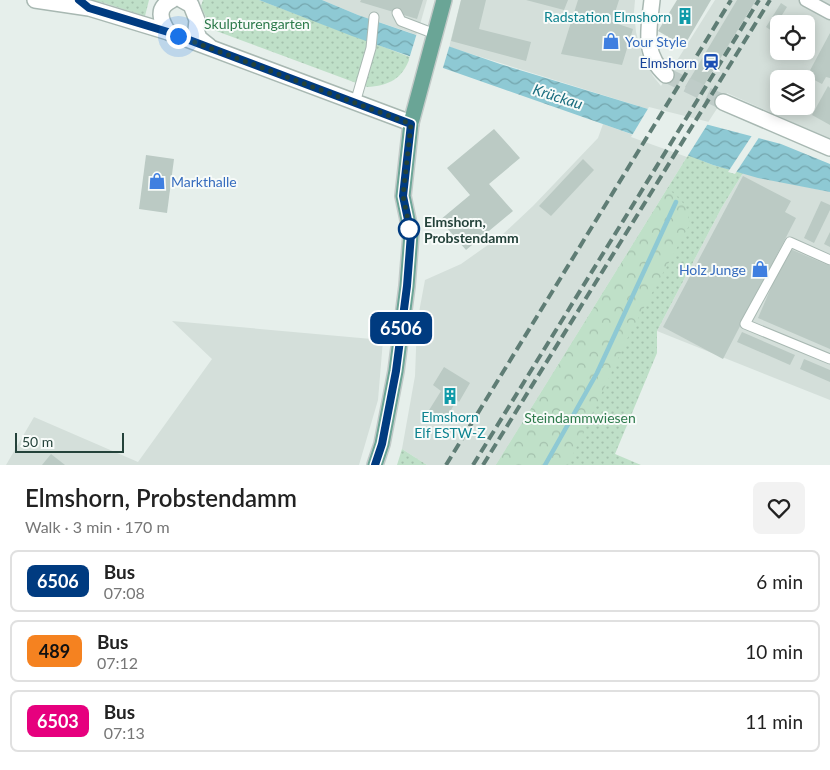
<!DOCTYPE html>
<html lang="en">
<head>
<meta charset="utf-8">
<style>
  :root { --surface:#fff; --page:#f2f2f2; --text:#222; --muted:#767676; --line:#e0e0e0 }
  body { margin:0; font-family:Lato,sans-serif; background:var(--page); color:var(--text); height:100vh; display:flex; flex-direction:column; font-size:19px; white-space:nowrap }
  * { box-sizing:border-box; margin:0 }
  p { font-size:16px; color:var(--muted) }
  .icon { flex:none; width:28px; height:28px; fill:none; stroke:currentColor; stroke-width:2; stroke-linecap:round; stroke-linejoin:round }
  .map { position:relative; height:465px; overflow:hidden }
  .drawer { display:flex; flex-direction:column; background:var(--surface); flex:1 }
  .drawer>* { flex:none }
  .badge { padding:0 10px; border-radius:8px; font-size:18px; line-height:32px }
  .tools { position:absolute; left:770px; top:15px; display:grid; gap:10px }
  .tools a { display:grid; place-items:center; width:45px; height:45px; border-radius:8px; background:var(--surface); box-shadow:0 2px 12px #0003; font-size:25px }
  .scale { position:absolute; left:15px; bottom:12px; width:109px; box-sizing:border-box; padding-left:5px; border:2px solid #24423a; border-top:0; font-size:14px; line-height:18px; white-space:nowrap; color:#24423a; -webkit-text-stroke:4px #f7fbf9; paint-order:stroke }
  .you { position:absolute; width:25px; height:25px; margin:-12px; border:4px solid #fff; border-radius:50%; background:#1a73e8; box-shadow:0 0 0 8px #1a73e833 }
  .map>.badge { position:absolute; translate:-50% -50%; box-shadow:0 0 0 2px #fff }
  .round { display:grid; place-items:center; flex:none; width:52px; height:52px; border-radius:8px; background:var(--page) }
  .summary { display:flex; align-items:center; justify-content:space-between; height:85px; padding:0 25px }
  h1 { font-size:24px; font-weight:600; line-height:38px }
  ul { padding:0; list-style:none }
  li { display:flex; align-items:center; gap:15px; height:62px; margin:0 10px 8px; padding:0 15px; border:2px solid var(--line); border-radius:8px }
  li div { flex:1 }
  li b { display:block; font-size:19px }
  li em { font-style:normal }
  li .badge { min-width:55px; font-weight:700; text-align:center }
  .map>svg:first-child { display:block }
</style>
</head>
<body>
<div class="map">
<svg width="830" height="465" viewBox="0 0 830 465">
  <defs>
    <pattern id="green-dots" width="8" height="8" patternUnits="userSpaceOnUse" patternTransform="scale(1.25)"><rect width="8" height="8" fill="#bfe0c8"/><path d="M2 2h.1M6 6h.1" fill="none" stroke="#a4c1ad" stroke-width="1.8" stroke-linecap="round"/></pattern>
    <pattern id="forest-crowns" width="20" height="18" patternUnits="userSpaceOnUse" patternTransform="scale(1.25)"><rect width="20" height="18" fill="#bfe0c8"/><path d="M2 6a3 3 0 1 1 6 0M12 15a3 3 0 1 1 6 0" fill="none" stroke="#a4c1ad"/></pattern>
    <pattern id="water-waves" width="16" height="10" patternUnits="userSpaceOnUse" patternTransform="scale(1.25)"><rect width="16" height="10" fill="#8ec9d4"/><path d="M0 5q4-4 8 0t8 0" fill="none" stroke="#74a5ad"/></pattern>
  </defs>
  <rect width="100%" height="100%" fill="#e6efeb"/>
  <g fill="#d4dfda" fill-rule="evenodd">
    <path d="M322,0H427L417,35L358,15Z"/>
    <path d="M461,0H635L634,12L636,32L642,55L653,76L661,86L715,0H830V139L727,93L707,124L648,109L449,47ZM779,24H806V51H779ZM779,79H806V106H779Z"/>
    <path d="M603,124L688,155L496,465H427L402,449L415,376L417,323L425,280L461,264L502,235L533,206L598,138Z"/>
    <path d="M743,173L830,192V400L657,331L722,207Z"/>
    <path d="M172,321L383,340L378,400L359,465H6L34,417L138,462L212,359Z"/>
  </g>
  <g fill="url(#green-dots)">
    <path d="M62,0H149L145,16L101,2H71Z"/>
    <path d="M203,0H259L410,57C403,79 388,86 367,87L211,29L201,6Z"/>
    <path d="M688,155L713,165L743,173L722,207L657,331V353L615,454L641,465H496Z"/>
    <path d="M402,449L427,465H397Z"/>
  </g>
  <path fill="url(#forest-crowns)" d="M668,188L685,205L690,224L630,333L568,465H496Z"/>
  <path fill="url(#water-waves)" d="M259,0H322L358,15L500,64L648,109L781,144L830,164V192L758,178L713,165L637,136L352,36Z"/>
  <g fill="#e6efeb">
    <path d="M417,33L450,44L442,71L409,59Z"/>
    <path d="M649,107L709,122L687,157L631,137Z"/>
    <path d="M753,134L760,136L735,174L728,172Z"/>
  </g>
  <g fill="none" stroke-linecap="round" stroke-linejoin="round">
    <path stroke="#8ec9d4" stroke-width="4.5" d="M545,465L597,373L676,202"/>
  </g>
  <g fill="#bbcac4">
    <path d="M361,0H423L417,19L360,2Z"/>
    <path d="M461,0H486L479,29L531,42L526,61L451,41Z"/>
    <path d="M526,0H568L564,10Z"/>
    <path d="M578,0H619L612,22L633,29L622,65L561,54Z"/>
    <path d="M677,0H711L684,46L658,31Z"/>
    <path d="M737,0H756L698,95L685,87Z"/>
    <path d="M781,3L787,7L772,31L766,27Z"/>
    <path d="M830,33V78L826,77L822,84L807,76Z"/>
    <path d="M828,86L830,88V125L812,115Z"/>
    <path d="M494,129L520,158L489,184L513,211L466,250L440,220L470,195L447,168Z"/>
    <path d="M146,155L174,159L167,213L139,209Z"/>
    <path d="M583,159L594,170L551,216L539,206Z"/>
    <path d="M743,176L791,201L785,212L796,218L723,359L663,327Z"/>
    <path d="M821,201L830,205V210L814,243L804,238Z"/>
    <path d="M830,232V247L824,244Z"/>
    <path d="M788,248L830,266V349L758,318Z"/>
    <path d="M742,332L795,355L790,365L737,342Z"/>
    <path d="M804,359L830,370V382L800,369Z"/>
    <path d="M444,367L470,383L459,402L457,400L442,425L426,415L441,391L433,385Z"/>
    <path d="M51,454L65,465H42Z"/>
  </g>
  <g fill="none" stroke-linecap="round" stroke-linejoin="round">
    <path stroke="#bfccc8" stroke-width="15" stroke-dasharray="15 8" stroke-linecap="butt" d="M666,75L723,102"/>
    <g stroke="#a8b8b2" stroke-width="11">
      <g id="service">
        <path d="M397,13L401,21L435,34"/>
        <path d="M355,103L371,48L374,17"/>
        <path d="M830,260L790,242L745,324L830,359"/>
      </g>
    </g>
    <g stroke="#a8b8b2" stroke-width="15">
      <path id="pedestrian" d="M806,0L830,13"/>
    </g>
    <g stroke="#a8b8b2" stroke-width="18">
      <g id="minor">
        <path d="M35,0L89,8L168,32L411,123"/>
        <path d="M182,0L191,5L197,20L196,30L199,38L209,46"/>
        <path d="M652,0C649,29 642,54 666,75"/>
        <path d="M168,32C160,19 156,8 172,0"/>
        <path d="M723,102L830,148"/>
      </g>
    </g>
    <g stroke="#c2cac8" stroke-width="18">
      <path id="primary" d="M375,465L382,444L396,371L407,286L411,234L403,196L411,123L444,0"/>
    </g>
    <use href="#service" stroke="#fff" stroke-width="9"/>
    <use href="#pedestrian" stroke="#fff" stroke-width="12"/>
    <use href="#minor" stroke="#fff" stroke-width="15"/>
    <use href="#primary" stroke="#6aa596" stroke-width="15"/>
    <g stroke="#5f7d75" stroke-width="4" stroke-dasharray="10 5" stroke-linecap="butt">
      <path d="M446,465L731,0"/>
      <path d="M473,465L759,0"/>
      <path d="M483,465L770,0"/>
    </g>
  </g>
  <g fill="none" stroke-linecap="round" stroke-linejoin="round">
    <g stroke="#fff" stroke-width="11">
      <path id="line" d="M79,0L89,8L168,32L411,124L403,196L411,234L407,286L396,371L382,444L375,465"/>
    </g>
    <use href="#line" stroke="#003b80" stroke-width="8"/>
    <path stroke="#24423a" stroke-width="5" stroke-dasharray="0 9" d="M178,36L411,124L403,196L411,234L409,229"/>
  </g>
  <defs>
    <g id="building-bare" transform="scale(1.35)"><path d="M-4-6H4V6H1V3H-1V6H-4ZM-2.5-4.3h1.7v1.8h-1.7ZM.8-4.3h1.7v1.8H.8ZM-2.5-1h1.7V.8h-1.7ZM.8-1h1.7V.8H.8Z" fill="#0f9aa8" stroke="#f7fbf9" stroke-width="2.5" paint-order="stroke"/></g>
    <g id="shop-bare" transform="scale(1.35)"><path d="M-5-2.5h2.3a2.7 3.5 0 0 1 5.4 0H5L5.5 6h-11ZM-1.5-2.5h3a1.5 2.3 0 0 0-3 0Z" fill="#3f7fe0" stroke="#f7fbf9" stroke-width="2.5" paint-order="stroke"/></g>
    <g id="station-bare" transform="scale(1.35)"><path d="M-3-6H3Q5-6 5-4V2Q5 4 3 4L4.5 6H3L1.5 4h-3L-3 6H-4.5L-3 4Q-5 4-5 2V-4Q-5-6-3-6ZM-3.5-4v3h7v-3ZM-3.5 1v1.5H-2V1ZM2 1v1.5H3.5V1Z" fill="#1a4fb4" stroke="#f7fbf9" stroke-width="2.5" paint-order="stroke"/></g>
  </defs>
  <g fill-rule="evenodd">
    <use href="#building-bare" x="685" y="16"/>
    <use href="#shop-bare" x="611" y="41"/>
    <use href="#station-bare" x="711" y="62"/>
    <use href="#shop-bare" x="157" y="181"/>
    <use href="#shop-bare" x="760" y="269"/>
    <use href="#building-bare" x="450" y="396"/>
  </g>
  <circle fill="#fff" stroke="#003b80" stroke-width="2.5" cx="409" cy="229" r="10"/>
  <g text-anchor="middle" dominant-baseline="central" stroke-width="4" stroke-linejoin="round" paint-order="stroke">
    <g font-size="14" fill="#0d838f" stroke="#f7fbf9" text-anchor="end">
      <text x="671" y="16">Radstation Elmshorn</text>
      <text x="450" y="416" text-anchor="middle">Elmshorn<tspan x="450" dy="16">Elf ESTW-Z</tspan></text>
    </g>
    <g font-size="14" fill="#2d7a4b" stroke="#f7fbf9">
      <text x="257" y="23">Skulpturengarten</text>
      <text x="580" y="417">Steindammwiesen</text>
    </g>
    <g font-size="14" fill="#366cbe" stroke="#f7fbf9" text-anchor="start">
      <text x="625" y="41">Your Style</text>
      <text x="171" y="181">Markthalle</text>
      <text x="746" y="269" text-anchor="end">Holz Junge</text>
    </g>
    <g font-size="14" fill="#164399" stroke="#f7fbf9" text-anchor="end">
      <text x="697" y="62">Elmshorn</text>
    </g>
    <g font-size="14" font-weight="bold" fill="#24423a" stroke="#f7fbf9" text-anchor="start">
      <text x="424" y="221">Elmshorn,<tspan x="424" dy="16">Probstendamm</tspan></text>
    </g>
    <g font-size="15" font-style="italic" fill="#1c6f80" stroke="#f7fbf9">
      <text transform="translate(558 96) rotate(18)">Krückau</text>
    </g>
  </g>
</svg>
<div class="tools">
<a><svg class="icon" aria-label="locate" viewBox="0 0 24 24"><circle cx="12" cy="12" r="6"/><path d="M12 2v4M12 18v4M2 12h4M18 12h4"/></svg></a>
<a><svg class="icon" aria-label="layers" viewBox="0 0 24 24"><path d="M12 4l9 5-9 5-9-5zM3 14l9 5 9-5"/></svg></a>
</div>
<div class="scale">50 m</div>
<div class="you" style="left:178px;top:36px"></div>
<b class="badge" style="left:401px;top:328px;background:#003b80;color:#fff">6506</b>
</div>
<section class="drawer">
<div class="summary"><div><h1>Elmshorn, Probstendamm</h1><p>Walk · 3 min · 170 m</p></div><a class="round"><svg class="icon" aria-label="heart" viewBox="0 0 24 24"><path d="M12 20l-8-8c-3-5 5-10 8-4 3-6 11-1 8 4z"/></svg></a></div>
<ul>
<li><span class="badge" style="background:#003b80;color:#fff">6506</span><div><b>Bus</b><p>07:08</p></div><em>6 min</em></li>
<li><span class="badge" style="background:#f58220;color:#111">489</span><div><b>Bus</b><p>07:12</p></div><em>10 min</em></li>
<li><span class="badge" style="background:#e6007e;color:#fff">6503</span><div><b>Bus</b><p>07:13</p></div><em>11 min</em></li>
</ul>
</section>
</body>
</html>
